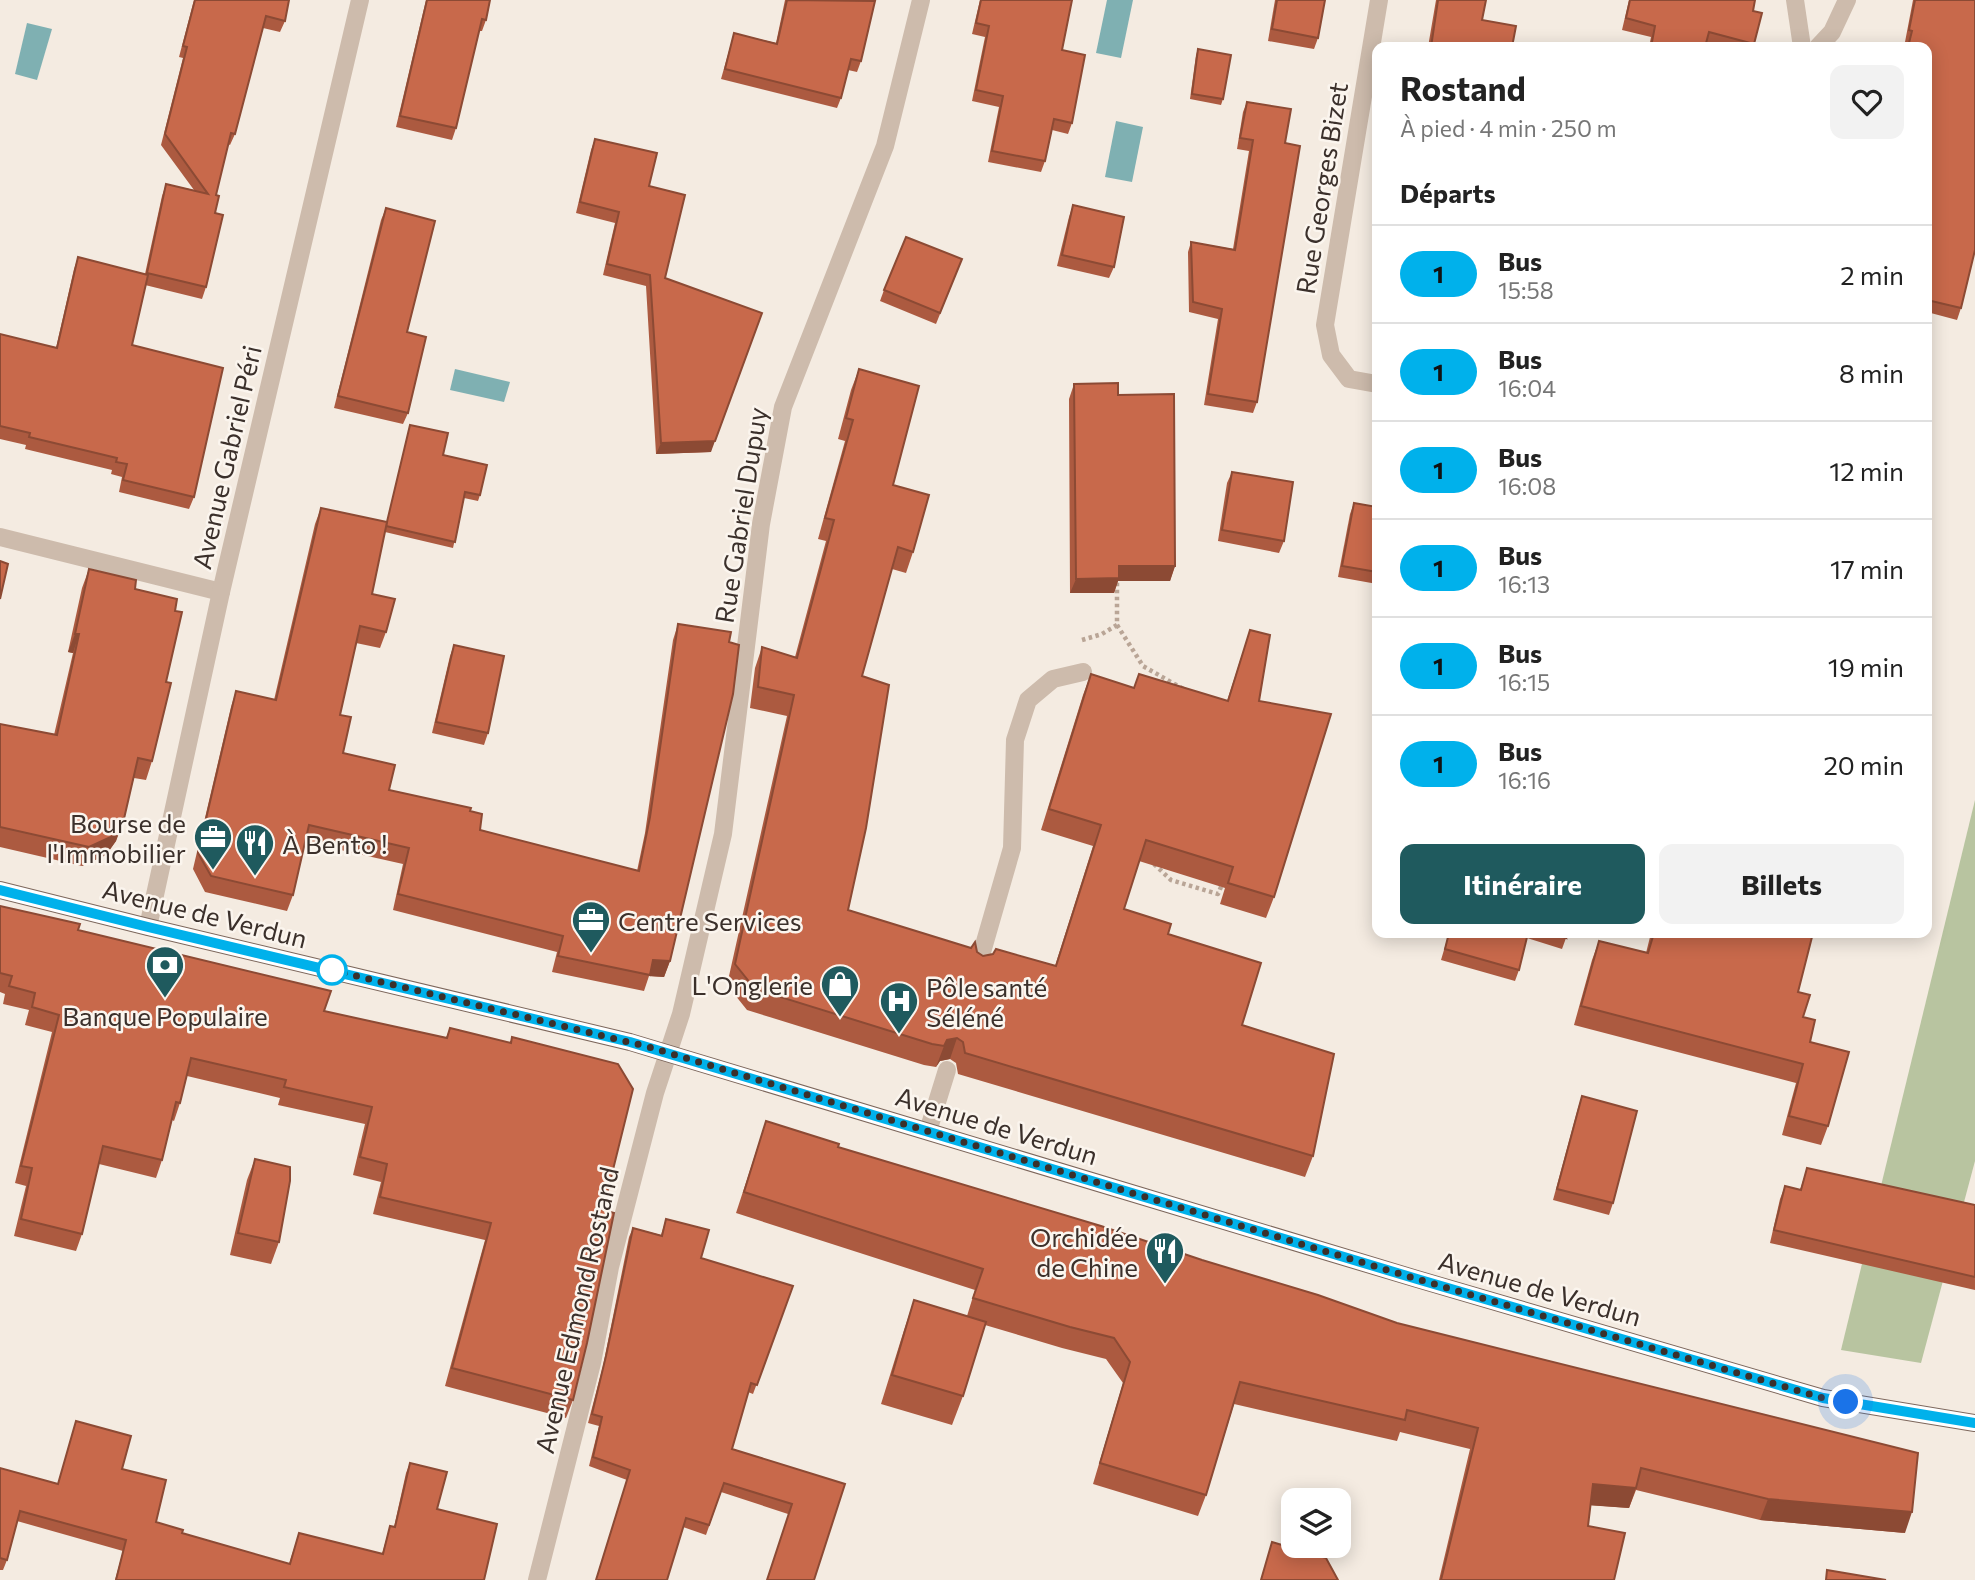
<!DOCTYPE html>
<html lang="fr">
<head>
<meta charset="utf-8">
<style>
  :root { --surface:#fff; --page:#f2f2f2; --text:#222; --muted:#767676; --line:#e0e0e0; --accent:#1f5a5e }
  body { margin:0; font-family:Commissioner,sans-serif; background:var(--page); color:var(--text); height:100vh; display:flex; flex-direction:column; font-size:26px; white-space:nowrap }
  * { box-sizing:border-box; margin:0 }
  p { font-size:23px; color:var(--muted) }
  .icon { flex:none; width:38px; height:38px; fill:none; stroke:currentColor; stroke-width:2; stroke-linecap:round; stroke-linejoin:round }
  .map { position:relative; flex:1; overflow:hidden }
  .sheet { position:absolute; left:1372px; top:42px; width:560px; height:896px; display:flex; flex-direction:column; background:var(--surface); border-radius:14px; box-shadow:0 4px 18px #0003 }
  .sheet>* { flex:none }
  .badge { padding:0 14px; border-radius:23px; font-size:24px; line-height:46px }
  .tools { position:absolute; left:1281px; top:1488px; display:grid; gap:14px }
  .tools a { display:grid; place-items:center; width:70px; height:70px; border-radius:14px; background:var(--surface); box-shadow:0 4px 18px #0003; font-size:35px }
  .you { position:absolute; width:35px; height:35px; margin:-18px; border:5px solid #fff; border-radius:50%; background:#1a73e8; box-shadow:0 0 0 10px #1a73e833 }
  .map>.badge { position:absolute; translate:-50% -50%; box-shadow:0 0 0 4px #fff }
  h2 { padding:0 28px; font-size:26px; line-height:63px }
  .round { display:grid; place-items:center; flex:none; width:74px; height:74px; border-radius:14px; background:var(--page) }
  .head { display:flex; align-items:center; justify-content:space-between; height:119px; padding:0 28px }
  h1 { font-size:33px; font-weight:700; line-height:52px }
  .cta { display:flex; gap:14px; margin-top:auto; padding:14px 28px }
  .cta a { flex:1; height:80px; border-radius:14px; background:var(--accent); color:#fff; font-size:28px; font-weight:700; line-height:80px; text-align:center }
  .cta a+a { background:var(--page); color:var(--text) }
  ul { padding:0; list-style:none }
  li { display:flex; align-items:center; gap:21px; height:98px; padding:0 28px; border-top:2px solid var(--line) }
  li div { flex:1 }
  li b { display:block; font-size:26px }
  li em { font-style:normal }
  li .badge { min-width:77px; font-weight:700; text-align:center }
  .map>svg:first-child { display:block }
</style>
</head>
<body>
<div class="map">
<svg width="1975" height="1580" viewBox="0 0 1975 1580">
  <rect width="100%" height="100%" fill="#f4ebe1"/>
  <path fill="#b8c4a0" d="M1975,800V1161L1921,1363L1841,1350Z"/>
  <g fill="#7fb0b2">
    <path d="M1107,0H1133L1121,58L1096,53Z"/>
    <path d="M27,23L52,29L37,80L15,74Z"/>
    <path d="M1116,121L1143,127L1132,182L1105,177Z"/>
    <path d="M455,369L510,382L504,402L450,390Z"/>
  </g>
  <g fill="none" stroke-linecap="round" stroke-linejoin="round">
    <g stroke="#b9a596" stroke-width="4.5" stroke-dasharray="3.5 3.5" stroke-linecap="butt">
      <path d="M1117,625L1143,666L1185,690"/>
      <path d="M1082,640L1102,634L1117,625V581"/>
      <path d="M1154,864L1171,880L1218,894L1223,882"/>
    </g>
    <g stroke="#cdbbac" stroke-width="18">
      <path d="M1795,0L1802,47"/>
      <path d="M1818,47L1832,32L1847,0"/>
      <path d="M1377,384L1349,379L1331,355L1325,325L1379,0"/>
      <path d="M0,537L221,592"/>
      <path d="M148,927L221,592L360,0"/>
      <path d="M978,966L1012,848L1015,740L1028,700L1053,679L1083,672"/>
      <path d="M928,1131L947,1070"/>
      <path d="M537,1580L592,1363L610,1267L655,1093L681,1014L723,834L761,524L783,407L885,146L921,0"/>
    </g>
    <path stroke="#7d675c" stroke-width="18" d="M0,890L148,927L630,1042L1417,1279L1823,1398L1975,1423"/>
  </g>
  <g fill="#ac5a40">
    <path d="M194,0H289L285,21L280,32L263,28L235,134L230,145L228,144L216,195L215,213L206,287L202,299L145,285L132,345L194,497L189,509L119,492L122,477L111,474L112,470L25,449L26,445L0,439V334L56,348L74,269L78,257L145,274L162,196L166,184L194,190L161,145L183,58L179,57Z"/>
    <path d="M426,0H490L486,20L482,31H479L456,128L452,140L396,127Z"/>
    <path d="M785,0H871L861,61L857,72L848,70L841,98L837,108L721,79L734,33L776,43Z"/>
    <path d="M980,0H1072L1062,50L1072,123L1068,134L1052,130L1045,161L1041,172L988,162L999,107L972,101L985,37L972,34Z"/>
    <path d="M1275,0H1325L1318,38L1314,49L1268,41Z"/>
    <path d="M1436,0H1486L1482,20L1512,47H1428Z"/>
    <path d="M1629,0H1755L1753,11L1762,13L1753,47H1719L1706,44L1705,47H1649L1651,37L1622,30Z"/>
    <path d="M1913,0H1975L1961,308L1957,320L1927,312V47H1906L1908,42H1905Z"/>
    <path d="M1198,49L1223,99L1221,105L1190,99L1196,55Z"/>
    <path d="M1247,102L1285,143L1257,402L1253,413L1204,405L1218,319L1189,312L1188,252L1191,242L1233,249L1249,151L1237,149L1243,112Z"/>
    <path d="M595,139L649,186L665,278L711,452L656,454L646,286L603,275L615,223L576,213L591,150Z"/>
    <path d="M1073,205L1114,267L1109,278L1057,266L1069,217Z"/>
    <path d="M386,208L407,332L408,413L403,424L334,408L381,220Z"/>
    <path d="M962,259L936,324L880,301L884,290Z"/>
    <path d="M859,369L913,552L906,573L892,569L862,676L848,910L977,952L983,956L1055,966L1093,846L1041,830L1083,695L1091,674L1134,688L1139,674L1227,701L1250,630L1259,701L1274,897L1266,918L1220,904L1225,888L1139,861L1124,909L1168,934L1242,1025L1313,1156L1305,1177L958,1074L956,1063L950,1059L940,1061L936,1067L924,1065L747,1010L727,985L787,716L750,708L755,668L762,647L795,657L826,541L818,539L845,441L838,439L851,390Z"/>
    <path d="M1074,384L1118,395L1175,566L1170,581H1118L1114,593H1070L1069,399Z"/>
    <path d="M410,425L443,455L480,495L478,501L464,498L453,548L385,532L372,594L386,632L380,648L356,643L340,715L343,753L389,790L470,811L480,830L637,871L645,833L673,640L678,624L670,961L664,977L649,976L644,991L552,972L557,952L393,910L403,864L305,842L293,895L287,911L205,892L193,869L231,707L236,691L274,700L315,524L321,508L387,522Z"/>
    <path d="M1232,472L1284,541L1279,553L1218,541L1227,483Z"/>
    <path d="M1354,503L1377,507V584L1338,577L1350,514Z"/>
    <path d="M89,569L175,611L166,682L152,761L146,780L134,778L116,841L106,855L82,866L0,847V724L54,735L73,653L68,652L82,588Z"/>
    <path d="M454,645L488,733L484,745L432,733L450,656Z"/>
    <path d="M0,906L78,930L324,1011L446,1038L450,1028L510,1043L512,1037L603,1210L573,1400L566,1418L445,1386L485,1240L373,1214L381,1182L353,1175L365,1124L278,1105L280,1098L187,1076L180,1103L174,1121L172,1120L162,1160L156,1178L99,1164L82,1234L76,1251L14,1236L26,1186L15,1183L52,1032L25,1025L29,1010L3,1004L5,994L0,992Z"/>
    <path d="M1449,933H1564L1566,938L1562,949L1527,938L1519,970L1515,981L1441,960Z"/>
    <path d="M1651,933H1813L1798,992L1828,1126L1821,1145L1782,1135L1796,1083L1574,1025L1592,960L1599,941L1646,953Z"/>
    <path d="M1582,1096L1613,1203L1609,1215L1553,1200L1578,1108Z"/>
    <path d="M766,1121L838,1147L1905,1533L1760,1520L1636,1490L1629,1508L1590,1505L1588,1526L1614,1580H1439L1470,1449L1400,1432L1397,1441L1234,1404L1206,1495L1198,1516L1093,1484L1123,1383L1106,1359L1062,1348L985,1325L963,1396L952,1425L881,1404L904,1330L914,1300L967,1316L975,1290L736,1213Z"/>
    <path d="M255,1159L279,1242L271,1264L230,1255L247,1180Z"/>
    <path d="M1807,1168L1975,1205V1290L1770,1243L1780,1199L1785,1186L1800,1190Z"/>
    <path d="M666,1219L701,1258L793,1286L753,1394L748,1392L732,1449L845,1484L788,1514L721,1492L706,1535L683,1527L627,1480L589,1466L599,1426L588,1423L603,1366L629,1237L633,1228L661,1235Z"/>
    <path d="M76,1421L122,1469L156,1522L182,1533L289,1564L299,1533L382,1554L390,1526L394,1527L406,1473L410,1463L437,1509L484,1580H115L123,1551L17,1521L7,1560L3,1570H0V1468L58,1484Z"/>
  </g>
  <g fill="#8c4a34">
    <path d="M715,441L711,452L656,454L661,443Z"/>
    <path d="M1119,566H1175L1170,581H1118L1114,593H1070L1076,579Z"/>
    <path d="M75,634H79L73,653L68,652Z"/>
    <path d="M123,823L116,841L106,855L82,866L89,847Z"/>
    <path d="M653,960L670,961L664,977L649,976Z"/>
    <path d="M957,1038L950,1059L940,1061L936,1067L944,1046L947,1040Z"/>
    <path d="M1593,1484L1636,1488L1629,1508L1586,1505Z"/>
    <path d="M1768,1499L1912,1512L1905,1533L1760,1520Z"/>
  </g>
  <g fill="#c8694b" stroke="#8c4a34" stroke-width="2">
    <path d="M195,0H289L285,21L266,16L235,134L231,133L216,195L219,196L215,213L223,215L206,287L147,273L166,184L208,194L165,134L187,47L183,46Z"/>
    <path d="M427,0H490L486,20L482,19L456,128L400,116Z"/>
    <path d="M787,0L875,1L861,61L851,59L841,98L725,69L734,33L777,44Z"/>
    <path d="M981,0H1072L1062,50L1085,55L1072,123L1054,119L1045,161L992,151L1003,96L976,90L989,26L976,23Z"/>
    <path d="M1277,0H1325L1318,38L1272,29Z"/>
    <path d="M1438,0H1486L1482,20L1516,26L1512,47H1431Z"/>
    <path d="M1630,0H1755L1753,11L1762,13L1754,44L1709,32L1705,47H1651L1655,26L1626,18Z"/>
    <path d="M1915,0H1975V250L1961,308L1927,300V47H1908L1912,31L1909,30Z"/>
    <path d="M1198,49L1231,55L1223,99L1192,94Z"/>
    <path d="M1247,102L1291,109L1285,143L1300,146L1257,402L1208,394L1222,309L1193,302L1191,242L1235,250L1253,140L1240,138Z"/>
    <path d="M595,139L657,153L649,186L685,195L665,278L762,313L715,441L661,443L650,275L607,264L619,212L580,202Z"/>
    <path d="M1073,205L1124,217L1114,267L1062,255Z"/>
    <path d="M386,208L435,221L407,332L426,337L408,413L338,396Z"/>
    <path d="M906,237L962,259L940,313L884,290Z"/>
    <path d="M78,257L148,275L132,345L223,368L194,497L123,480L127,464L116,462L117,458L29,437L30,433L0,426V334L57,348Z"/>
    <path d="M859,369L919,386L893,485L929,495L913,552L898,547L862,676L889,685L866,828L848,910L971,948L975,942L977,952L983,956L993,954L996,949L1056,966L1101,825L1049,809L1091,674L1134,688L1139,674L1228,701L1250,630L1270,635L1259,701L1331,714L1274,897L1228,883L1233,867L1146,840L1124,909L1171,924L1168,934L1261,963L1242,1025L1334,1054L1313,1156L965,1053L963,1042L957,1038L947,1040L944,1046L932,1044L755,989L735,964L794,695L758,687L762,647L797,658L834,520L825,518L853,420L846,418Z"/>
    <path d="M1118,383V395L1174,394L1175,566H1119V578L1076,579L1074,384Z"/>
    <path d="M410,425L448,433L443,455L487,465L480,495L465,492L455,542L386,526Z"/>
    <path d="M1232,472L1293,482L1284,541L1222,530Z"/>
    <path d="M1354,503L1377,507V572L1342,566Z"/>
    <path d="M321,508L387,522L372,594L395,599L386,632L360,626L340,715L351,717L343,753L395,765L389,790L471,808L470,811L482,814L480,830L639,871L650,817L678,624L731,632L729,642L739,645L733,694L670,961L653,960L650,975L558,956L563,936L398,894L409,848L309,825L293,895L211,876L198,853L236,691L276,700Z"/>
    <path d="M0,561L8,564L0,599Z"/>
    <path d="M89,569L136,580L135,589L177,599L175,611L182,612L166,682L171,683L152,761L138,758L123,823L113,836L89,847L0,827V724L57,735L79,634H75Z"/>
    <path d="M454,645L504,656L488,733L436,722Z"/>
    <path d="M0,906L80,924L78,930L331,991L324,1011L447,1038L450,1028L511,1043L512,1037L618,1064L633,1089L603,1210L614,1213L587,1343L573,1400L452,1368L491,1223L380,1197L387,1164L360,1157L372,1107L284,1087L286,1080L191,1058L180,1103L176,1102L162,1160L103,1146L82,1234L21,1219L32,1168L21,1166L59,1015L32,1007L35,993L9,986L12,976L0,973Z"/>
    <path d="M1449,933H1528L1519,970L1445,949Z"/>
    <path d="M1550,933H1564L1566,938Z"/>
    <path d="M1654,933H1813L1798,992L1810,995L1803,1017L1815,1020L1810,1042L1849,1052L1828,1126L1789,1116L1803,1064L1581,1006L1599,941L1648,953Z"/>
    <path d="M1582,1096L1637,1111L1613,1203L1557,1189Z"/>
    <path d="M766,1121L839,1144L838,1147L1101,1226L1202,1260L1318,1295L1397,1323L1918,1453L1912,1512L1768,1499L1641,1468L1636,1488L1593,1484L1588,1526L1625,1533L1614,1580H1441L1478,1428L1407,1410L1405,1420L1240,1382L1206,1495L1100,1463L1130,1362L1114,1338L1070,1327L973,1298L983,1269L744,1192Z"/>
    <path d="M255,1159L290,1167V1181L279,1242L238,1233Z"/>
    <path d="M1807,1168L1975,1205V1277L1774,1230L1785,1186L1801,1190Z"/>
    <path d="M666,1219L709,1230L701,1258L793,1286L757,1385L751,1383L732,1449L845,1484L814,1580H767L792,1504L724,1483L709,1525L686,1518L667,1580H596L630,1470L593,1457L602,1417L592,1414L606,1356L633,1228L662,1236Z"/>
    <path d="M914,1300L986,1322L963,1396L892,1375Z"/>
    <path d="M76,1421L131,1436L122,1469L166,1480L156,1522L183,1530L182,1533L290,1564L299,1533L383,1554L390,1526L395,1527L410,1463L447,1472L437,1509L497,1524L484,1580H116L126,1540L20,1511L7,1560L0,1558V1468L58,1484Z"/>
    <path d="M1272,1542L1326,1558L1338,1580H1261Z"/>
    <path d="M1827,1570L1886,1580H1826Z"/>
  </g>
  <g fill="none" stroke-linecap="round" stroke-linejoin="round">
    <g stroke="#fff" stroke-width="16">
      <path id="line" d="M0,890L148,927L630,1042L1417,1279L1823,1398L1975,1423"/>
    </g>
    <use href="#line" stroke="#00b1eb" stroke-width="10"/>
    <path stroke="#3b302b" stroke-width="7" stroke-dasharray="0 12.6" d="M332,970L649,1047L1417,1279L1823,1398L1846,1402"/>
  </g>
  <defs>
    <g id="office-pin" transform="scale(2.0125)"><path d="M0 17L-7.5 6A9.5 9.5 0 1 1 7.5 6Z" fill="#1f5a5e" stroke="#fbf5ee"/><path d="M-6-3h4V-5.5h4V-3h4V5H-6ZM-1-4.5V-3h2v-1.5ZM-6 0V1H6V0Z" fill="#fff"/></g>
    <g id="restaurant-pin" transform="scale(2.0125)"><path d="M0 17L-7.5 6A9.5 9.5 0 1 1 7.5 6Z" fill="#1f5a5e" stroke="#fbf5ee"/><path d="M-5-6h1v4h1v-4h1v4h1v-4h1v5L-1.5 .5V6h-2V.5L-5-1ZM5-6V6H3V1.5H1.5Q1.5-4 5-6Z" fill="#fff"/></g>
    <g id="bank-pin" transform="scale(2.0125)"><path d="M0 17L-7.5 6A9.5 9.5 0 1 1 7.5 6Z" fill="#1f5a5e" stroke="#fbf5ee"/><path d="M-6-4H6V4H-6ZM0-2.3a2.3 2.3 0 1 0 0 4.6a2.3 2.3 0 1 0 0-4.6Z" fill="#fff"/></g>
    <g id="shop-pin" transform="scale(2.0125)"><path d="M0 17L-7.5 6A9.5 9.5 0 1 1 7.5 6Z" fill="#1f5a5e" stroke="#fbf5ee"/><path d="M-5-2.5h2.3a2.7 3.5 0 0 1 5.4 0H5L5.5 6h-11ZM-1.5-2.5h3a1.5 2.3 0 0 0-3 0Z" fill="#fff"/></g>
    <g id="hospital-pin" transform="scale(2.0125)"><path d="M0 17L-7.5 6A9.5 9.5 0 1 1 7.5 6Z" fill="#1f5a5e" stroke="#fbf5ee"/><path d="M-5-5h3v3.5h4V-5h3V5h-3V1.5h-4V5h-3Z" fill="#fff"/></g>
  </defs>
  <g fill-rule="evenodd">
    <use href="#office-pin" x="213" y="837"/>
    <use href="#restaurant-pin" x="255" y="843"/>
    <use href="#office-pin" x="591" y="920"/>
    <use href="#bank-pin" x="165" y="965"/>
    <use href="#shop-pin" x="840" y="984"/>
    <use href="#hospital-pin" x="899" y="1001"/>
    <use href="#restaurant-pin" x="1165" y="1251"/>
  </g>
  <circle fill="#fff" stroke="#00b1eb" stroke-width="3.5" cx="332" cy="970" r="14"/>
  <g text-anchor="middle" dominant-baseline="central" stroke-width="5" stroke-linejoin="round" paint-order="stroke">
    <g font-size="26" fill="#3b302b" stroke="#fbf5ee">
      <text transform="translate(1321 188) rotate(-81)">Rue Georges Bizet</text>
      <text transform="translate(226 457) rotate(-77)">Avenue Gabriel Péri</text>
      <text transform="translate(740 515) rotate(-81)">Rue Gabriel Dupuy</text>
      <text transform="translate(205 913) rotate(14)">Avenue de Verdun</text>
      <text transform="translate(997 1125) rotate(17)">Avenue de Verdun</text>
      <text transform="translate(1540 1288) rotate(16)">Avenue de Verdun</text>
      <text transform="translate(576 1310) rotate(-77)">Avenue Edmond Rostand</text>
    </g>
    <g font-size="26" fill="#3b302b" stroke="#fbf5ee" text-anchor="end">
      <text x="186" y="822">Bourse de<tspan x="186" dy="30">l'Immobilier</tspan></text>
      <text x="282" y="843" text-anchor="start">À Bento !</text>
      <text x="618" y="920" text-anchor="start">Centre Services</text>
      <text x="813" y="984">L'Onglerie</text>
      <text x="926" y="986" text-anchor="start">Pôle santé<tspan x="926" dy="30">Séléné</tspan></text>
      <text x="165" y="1015" text-anchor="middle">Banque Populaire</text>
      <text x="1138" y="1236">Orchidée<tspan x="1138" dy="30">de Chine</tspan></text>
    </g>
  </g>
</svg>
<div class="tools">
<a><svg class="icon" aria-label="layers" viewBox="0 0 24 24"><path d="M12 4l9 5-9 5-9-5zM3 14l9 5 9-5"/></svg></a>
</div>
<div class="you" style="left:1846px;top:1402px"></div>
<section class="sheet">
<div class="head"><div><h1>Rostand</h1><p>À pied · 4 min · 250 m</p></div><a class="round"><svg class="icon" aria-label="heart" viewBox="0 0 24 24"><path d="M12 20l-8-8c-3-5 5-10 8-4 3-6 11-1 8 4z"/></svg></a></div>
<h2>Départs</h2>
<ul>
<li><span class="badge" style="background:#00b1eb;color:#111">1</span><div><b>Bus</b><p>15:58</p></div><em>2 min</em></li>
<li><span class="badge" style="background:#00b1eb;color:#111">1</span><div><b>Bus</b><p>16:04</p></div><em>8 min</em></li>
<li><span class="badge" style="background:#00b1eb;color:#111">1</span><div><b>Bus</b><p>16:08</p></div><em>12 min</em></li>
<li><span class="badge" style="background:#00b1eb;color:#111">1</span><div><b>Bus</b><p>16:13</p></div><em>17 min</em></li>
<li><span class="badge" style="background:#00b1eb;color:#111">1</span><div><b>Bus</b><p>16:15</p></div><em>19 min</em></li>
<li><span class="badge" style="background:#00b1eb;color:#111">1</span><div><b>Bus</b><p>16:16</p></div><em>20 min</em></li>
</ul>
<div class="cta"><a>Itinéraire</a><a>Billets</a></div>
</section>
</div>
</body>
</html>
